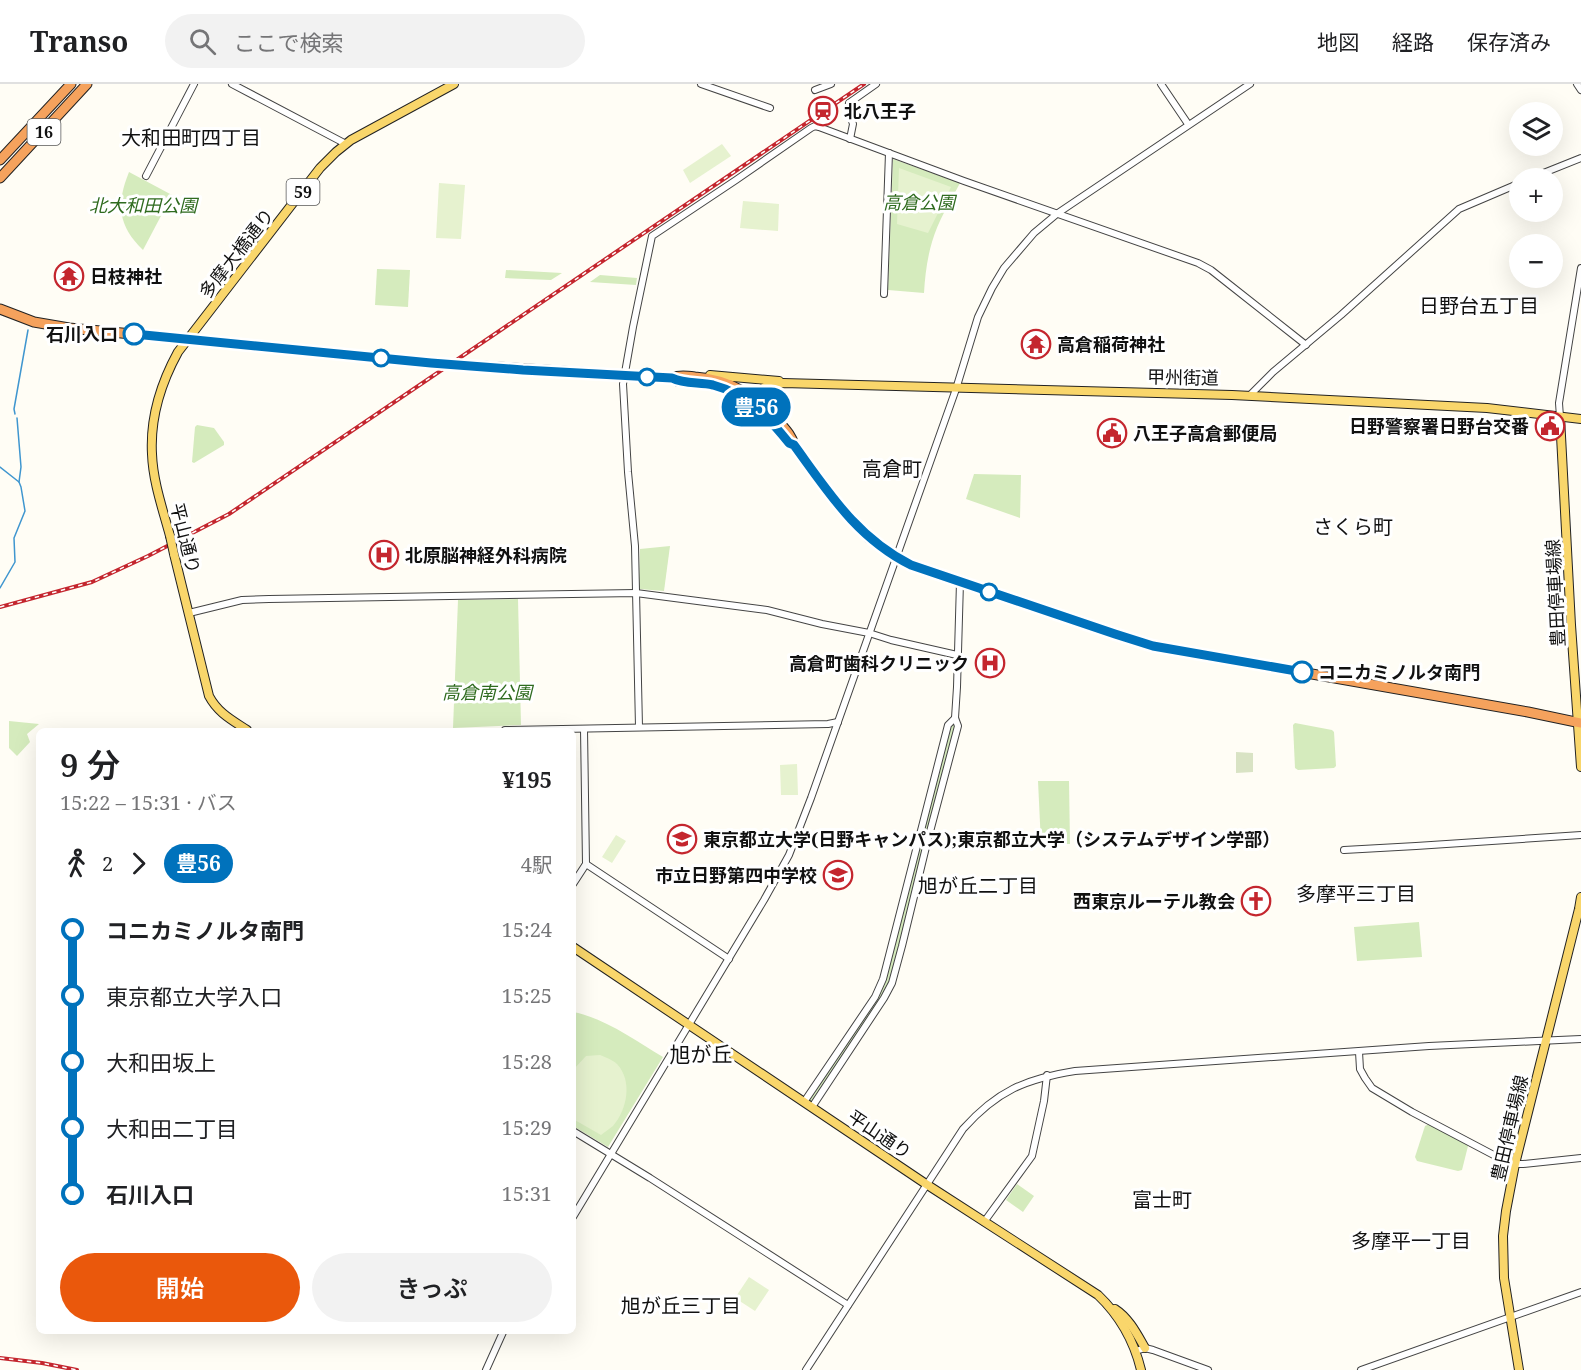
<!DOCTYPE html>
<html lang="ja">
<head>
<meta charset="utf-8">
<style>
  :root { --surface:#fff; --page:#f2f2f2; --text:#202124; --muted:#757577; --line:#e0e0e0; --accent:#ea580c }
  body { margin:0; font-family:"Noto Serif","Noto Sans JP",serif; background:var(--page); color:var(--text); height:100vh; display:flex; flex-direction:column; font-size:22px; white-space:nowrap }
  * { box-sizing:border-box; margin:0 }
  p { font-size:20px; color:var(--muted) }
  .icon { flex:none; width:33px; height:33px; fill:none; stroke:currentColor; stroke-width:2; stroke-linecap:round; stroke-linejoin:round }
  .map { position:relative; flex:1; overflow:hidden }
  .panel { position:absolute; left:36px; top:644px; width:540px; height:606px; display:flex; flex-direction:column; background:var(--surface); border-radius:9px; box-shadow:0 6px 24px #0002 }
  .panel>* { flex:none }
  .badge { padding:0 12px; border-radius:20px; font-size:21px; line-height:39px }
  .buttons { position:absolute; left:1509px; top:18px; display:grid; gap:12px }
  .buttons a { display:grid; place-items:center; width:54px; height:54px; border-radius:50%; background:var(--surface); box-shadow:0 6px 24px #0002; font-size:30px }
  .map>.badge { position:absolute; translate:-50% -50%; box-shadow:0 0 0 3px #fff }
  .legs { display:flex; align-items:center; gap:9px; height:66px; padding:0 24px; font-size:20px }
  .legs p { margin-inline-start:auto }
  .summary { display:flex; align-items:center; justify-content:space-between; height:102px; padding:0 24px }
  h1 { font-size:33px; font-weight:600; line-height:45px }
  .cta { display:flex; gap:12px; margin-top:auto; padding:12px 24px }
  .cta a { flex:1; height:69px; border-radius:36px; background:var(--accent); color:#fff; font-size:24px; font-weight:600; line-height:69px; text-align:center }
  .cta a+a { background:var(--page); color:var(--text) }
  ul { padding:0 24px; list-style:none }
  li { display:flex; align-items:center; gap:21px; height:66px; font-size:22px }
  li i { display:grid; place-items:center; width:9px; height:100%; margin:0 8px; background:currentColor }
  li i::after { content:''; width:15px; height:15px; margin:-8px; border:4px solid; border-radius:50%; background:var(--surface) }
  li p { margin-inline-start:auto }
  li:first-child i { background:linear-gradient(#0000 50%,currentColor 0) }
  li:last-child i { background:linear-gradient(currentColor 50%,#0000 0) }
  header { display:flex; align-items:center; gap:36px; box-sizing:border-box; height:84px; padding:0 30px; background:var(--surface); border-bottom:2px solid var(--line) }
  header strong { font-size:28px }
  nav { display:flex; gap:33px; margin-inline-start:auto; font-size:21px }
  .search { width:420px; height:54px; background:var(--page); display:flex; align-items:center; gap:15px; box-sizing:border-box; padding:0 21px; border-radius:33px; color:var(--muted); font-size:22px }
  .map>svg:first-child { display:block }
</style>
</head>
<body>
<header>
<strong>Transo</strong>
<div class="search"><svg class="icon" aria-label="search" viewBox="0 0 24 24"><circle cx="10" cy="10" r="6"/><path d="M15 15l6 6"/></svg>ここで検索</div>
<nav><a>地図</a><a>経路</a><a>保存済み</a></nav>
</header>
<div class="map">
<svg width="1581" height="1286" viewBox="0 0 1581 1286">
  <rect width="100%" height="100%" fill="#fffdf5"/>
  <g fill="#d5ebbd">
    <path d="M893,75L960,99C950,118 938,137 932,158C927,175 925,192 924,209L888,206Z"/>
    <path d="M129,88L172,111L143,166C118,142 116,120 129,88Z"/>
    <path d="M377,185L410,186L408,223L375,221Z"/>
    <path d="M506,186L562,189L551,196L505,194Z"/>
    <path d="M600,191L637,194L636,201L590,198Z"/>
    <path d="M197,341L214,344L224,358V361L194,379L192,378L195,343Z"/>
    <path d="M974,390L1021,391L1020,434L966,415Z"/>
    <path d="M670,462L664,507L639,505L640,465Z"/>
    <path d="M518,515L521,641L453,644L458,516Z"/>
    <path d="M955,634L958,642L892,899L812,1023L804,1018L875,913L948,641Z"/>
    <path d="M9,637L39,640L27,650L30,658L17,672L9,664Z"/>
    <path d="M1295,639L1332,646L1334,648L1336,682L1334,684L1298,686L1295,684L1293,641Z"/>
    <path d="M1038,697H1069L1070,760H1041Z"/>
    <path d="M1419,838L1422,873L1357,877L1354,843Z"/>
    <path d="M573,928C605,934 634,956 663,973L608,1063L573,1042Z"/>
    <path d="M1429,1040L1466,1059L1468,1062L1462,1086L1458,1087L1417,1077L1415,1073L1425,1042Z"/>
    <path d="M1017,1100L1034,1112L1023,1128L1006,1116Z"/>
  </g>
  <path fill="#d9e3c4" d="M1236,668L1253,669V688L1236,689Z"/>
  <g fill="#e6f2cf">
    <path d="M722,60L731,72L690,99L683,86Z"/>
    <path d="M899,84L951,103L928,149L897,140Z"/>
    <path d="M439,99L465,101L461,155L436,154Z"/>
    <path d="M743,117L779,120L778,147L740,144Z"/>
    <path d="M797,680L798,711H781L780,681Z"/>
    <path d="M616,751L626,757L612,779L602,773Z"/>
    <path d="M600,971C605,973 613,976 617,980C633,997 627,1026 613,1042C609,1045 605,1048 601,1051L573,1035V986L586,972Z"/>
    <path d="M749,1193L769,1206L755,1227L735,1214Z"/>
  </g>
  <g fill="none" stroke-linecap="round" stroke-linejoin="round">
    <g stroke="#3f96cf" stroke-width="1.5">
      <path d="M15,330L14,325L28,246"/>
      <path d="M17,334L21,383L19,398"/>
      <path d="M0,383L19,398L21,403L25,427L14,454L15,478L0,504"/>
    </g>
    <g stroke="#444" stroke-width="8">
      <g id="minor">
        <path d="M232,0L346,60"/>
        <path d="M701,0L770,24"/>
        <path d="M1161,0L1188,40"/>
        <path d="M1577,0L1581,6"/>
        <path d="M815,6L831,0"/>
        <path d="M850,55L853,40L848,26L849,19L876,0"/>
        <path d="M146,92L194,0"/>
        <path d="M1531,94L1581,74"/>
        <path d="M884,210L889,69"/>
        <path d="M1249,312L1273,288L1341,231L1459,125L1520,99"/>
        <path d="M1560,333L1559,319L1581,184"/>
        <path d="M189,529L242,516L269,515L636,509L767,526L822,540L869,549L891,556L957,571"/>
        <path d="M639,643L635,462L628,388L623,300L633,243L652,152L736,96L811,44L815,42L819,43L964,97L1198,179L1211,186L1306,261"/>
        <path d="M505,646L828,640L838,638"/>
        <path d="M1344,766L1416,762L1581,751"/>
        <path d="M586,780L729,875"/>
        <path d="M573,800L586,780L584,645"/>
        <path d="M1359,968L1360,985L1365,994L1372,1004L1412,1028L1505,1077L1515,1080H1523L1581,1074"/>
        <path d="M804,1018L875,913L883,895L948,641L955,634"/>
        <path d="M812,1023L884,914L892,899L902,862L927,759L958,642L955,634L957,603L960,498"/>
        <path d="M573,1047L650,1094L848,1221"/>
        <path d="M573,1133L764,816L789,771L811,714L956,305L978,233L992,204L1004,184L1034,149L1058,129L1250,0"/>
        <path d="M984,1138L1032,1072L1044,1017L1047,991"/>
        <path d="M1136,1267L1145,1264L1153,1266L1208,1286"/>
        <path d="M486,1286L504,1246"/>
        <path d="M806,1286L963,1045C997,1007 1025,995 1075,987L1429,962L1581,955"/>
        <path d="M1361,1286L1581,1208"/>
      </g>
    </g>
    <g stroke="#222" stroke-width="10">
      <g id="major">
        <path d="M710,291L779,297"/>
        <path d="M749,315L765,303L783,299L1232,311L1487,324L1581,335"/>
        <path d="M1560,333L1571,541L1581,683"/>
        <path d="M170,452C163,426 153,398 152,370C150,334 161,299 178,268L320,84L336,68L351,56L454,0"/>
        <path d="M174,470L209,612C218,629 232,636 247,646"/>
        <path d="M573,863L926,1100L1098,1211C1120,1232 1134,1257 1141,1286"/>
        <path d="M1115,1225C1129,1234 1137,1250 1145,1264"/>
        <path d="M1519,1286L1504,1194L1503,1152L1506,1127L1515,1080L1579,825L1581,813"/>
      </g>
    </g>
    <g stroke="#222" stroke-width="11">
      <g id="highway">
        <path d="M0,76L71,0"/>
        <path d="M0,94L87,0"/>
        <path d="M0,225L34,238L69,244L435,279"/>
        <path d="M464,281L672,294L677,297L712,301L734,309L748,316L769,334L789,359L794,361C792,352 785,345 779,338C756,312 730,295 695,293C687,292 679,291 672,294"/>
        <path d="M794,361L843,426L869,454L897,474L930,488L1115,550L1158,563L1528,628L1581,639"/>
      </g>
    </g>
    <use href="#minor" stroke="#fff" stroke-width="6"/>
    <use href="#major" stroke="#f9d66b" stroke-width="8"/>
    <use href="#highway" stroke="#f5a25d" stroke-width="9"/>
    <g stroke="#c4262e" stroke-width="4">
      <g id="rail">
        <path d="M0,523L92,498L148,472L229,430L864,0"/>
        <path d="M0,1274L42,1279L77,1286"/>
      </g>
    </g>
    <use href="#rail" stroke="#fff" stroke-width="1.5" stroke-dasharray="4.5" stroke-linecap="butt"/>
    <g stroke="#222" stroke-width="10" stroke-linecap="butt">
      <path id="major-bridge" d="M170,452L174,470"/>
    </g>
    <g stroke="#222" stroke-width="11" stroke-linecap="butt">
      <path id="highway-bridge" d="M435,279L464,281"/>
    </g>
    <use href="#major-bridge" stroke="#f9d66b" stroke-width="8"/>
    <use href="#highway-bridge" stroke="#f5a25d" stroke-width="9"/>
  </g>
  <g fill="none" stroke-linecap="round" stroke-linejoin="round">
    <g stroke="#fff" stroke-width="14">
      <path id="line-1" d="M134,250L431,279L523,286L672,294C684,300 699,298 713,301C747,310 768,333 789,359L794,361C829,409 857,454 911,481L1115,550L1153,562L1302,588"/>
    </g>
    <use href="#line-1" stroke="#0072bc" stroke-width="9"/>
  </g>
  <defs>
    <g id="station-ring" transform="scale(1.5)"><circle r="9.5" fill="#fff" stroke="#c4262e" stroke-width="1.5"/><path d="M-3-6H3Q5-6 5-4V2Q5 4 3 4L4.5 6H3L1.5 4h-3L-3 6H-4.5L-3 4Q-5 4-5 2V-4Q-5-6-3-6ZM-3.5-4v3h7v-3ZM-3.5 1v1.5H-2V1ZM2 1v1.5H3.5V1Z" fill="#c4262e"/></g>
    <g id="temple-ring" transform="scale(1.5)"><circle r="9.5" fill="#fff" stroke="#c4262e" stroke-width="1.5"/><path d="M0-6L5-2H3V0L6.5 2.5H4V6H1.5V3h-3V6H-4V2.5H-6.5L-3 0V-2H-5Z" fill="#c4262e"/></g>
    <g id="civic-ring" transform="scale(1.5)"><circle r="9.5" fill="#fff" stroke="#c4262e" stroke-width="1.5"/><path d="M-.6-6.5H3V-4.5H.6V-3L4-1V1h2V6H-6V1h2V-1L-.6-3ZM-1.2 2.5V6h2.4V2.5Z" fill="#c4262e"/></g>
    <g id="hospital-ring" transform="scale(1.5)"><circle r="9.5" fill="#fff" stroke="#c4262e" stroke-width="1.5"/><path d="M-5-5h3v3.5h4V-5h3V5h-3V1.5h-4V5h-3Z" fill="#c4262e"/></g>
    <g id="university-ring" transform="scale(1.5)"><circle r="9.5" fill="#fff" stroke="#c4262e" stroke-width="1.5"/><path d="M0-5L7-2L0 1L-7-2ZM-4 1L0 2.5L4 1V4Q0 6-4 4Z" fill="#c4262e"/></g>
    <g id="school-ring" transform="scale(1.5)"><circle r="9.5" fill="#fff" stroke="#c4262e" stroke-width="1.5"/><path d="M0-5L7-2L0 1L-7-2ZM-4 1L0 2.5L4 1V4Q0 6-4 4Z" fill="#c4262e"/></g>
    <g id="church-ring" transform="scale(1.5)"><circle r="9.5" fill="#fff" stroke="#c4262e" stroke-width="1.5"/><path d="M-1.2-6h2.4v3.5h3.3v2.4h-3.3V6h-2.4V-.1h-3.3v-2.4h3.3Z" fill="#c4262e"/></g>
  </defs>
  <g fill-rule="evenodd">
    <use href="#station-ring" x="823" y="27"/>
    <use href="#temple-ring" x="69" y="192"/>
    <use href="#temple-ring" x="1036" y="260"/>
    <use href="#civic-ring" x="1550" y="342"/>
    <use href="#civic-ring" x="1112" y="349"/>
    <use href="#hospital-ring" x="384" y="471"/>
    <use href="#hospital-ring" x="990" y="579"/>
    <use href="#university-ring" x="682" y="755"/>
    <use href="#school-ring" x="838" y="791"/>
    <use href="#church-ring" x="1256" y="817"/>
  </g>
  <g fill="#fff" stroke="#0072bc" stroke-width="3">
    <circle cx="134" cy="250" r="10"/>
    <circle cx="381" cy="274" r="8"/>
    <circle cx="647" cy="293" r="8"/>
    <circle cx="989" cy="508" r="8"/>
    <circle cx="1302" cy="588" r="10"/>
  </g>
  <g text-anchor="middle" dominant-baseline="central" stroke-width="6" stroke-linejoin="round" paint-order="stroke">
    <g fill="#fff" stroke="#585858" stroke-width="1.5">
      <rect x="27.5" y="35" width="33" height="26" rx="4.5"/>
      <rect x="286.5" y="95" width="33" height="26" rx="4.5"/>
    </g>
    <g font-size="16" font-weight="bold" fill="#111">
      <text x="44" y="48">16</text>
      <text x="303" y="108">59</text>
    </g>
    <g font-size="18" font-weight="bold" fill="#111" stroke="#fff" text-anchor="start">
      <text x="844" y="27">北八王子</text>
      <text x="90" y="192">日枝神社</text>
      <text x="1057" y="260">高倉稲荷神社</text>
      <text x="1529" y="342" text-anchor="end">日野警察署日野台交番</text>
      <text x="1133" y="349">八王子高倉郵便局</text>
      <text x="405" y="471">北原脳神経外科病院</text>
      <text x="969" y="579" text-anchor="end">高倉町歯科クリニック</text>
      <text x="703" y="755">東京都立大学(日野キャンパス);東京都立大学（システムデザイン学部）</text>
      <text x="817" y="791" text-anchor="end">市立日野第四中学校</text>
      <text x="1235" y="817" text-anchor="end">西東京ルーテル教会</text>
    </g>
    <g font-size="18" font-style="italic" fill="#2f6b1f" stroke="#fff">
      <text x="919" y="118">高倉公園</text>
      <text x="143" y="121">北大和田公園</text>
      <text x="487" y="608">高倉南公園</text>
    </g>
    <g font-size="18" fill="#111" stroke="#fff">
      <text transform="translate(236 169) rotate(-52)">多摩大橋通り</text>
      <text transform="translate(1183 293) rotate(1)">甲州街道</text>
      <text transform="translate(186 454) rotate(76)">平山通り</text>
      <text transform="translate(1555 509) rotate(-93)">豊田停車場線</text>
      <text transform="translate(1509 1044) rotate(-77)">豊田停車場線</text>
      <text transform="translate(880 1050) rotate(34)">平山通り</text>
    </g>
    <g font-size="18" font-weight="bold" fill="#111" stroke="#fff" text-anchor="end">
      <text x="118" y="250">石川入口</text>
      <text x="1318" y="588" text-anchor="start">コニカミノルタ南門</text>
    </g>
    <g font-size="20" fill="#111" stroke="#fff">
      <text x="191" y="53">大和田町四丁目</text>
      <text x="1479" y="221">日野台五丁目</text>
      <text x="892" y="384">高倉町</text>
      <text x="1353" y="442">さくら町</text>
      <text x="978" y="801">旭が丘二丁目</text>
      <text x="1356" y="809">多摩平三丁目</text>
      <text x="1162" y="1115">富士町</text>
      <text x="1411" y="1156">多摩平一丁目</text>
      <text x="681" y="1221">旭が丘三丁目</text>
    </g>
    <g font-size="21" fill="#111" stroke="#fff">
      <text x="701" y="970">旭が丘</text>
    </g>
  </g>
</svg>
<div class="buttons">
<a><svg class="icon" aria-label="layers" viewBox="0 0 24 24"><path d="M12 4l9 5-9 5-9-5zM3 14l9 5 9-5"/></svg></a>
<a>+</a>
<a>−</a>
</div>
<b class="badge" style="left:756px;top:323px;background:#0072bc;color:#fff">豊56</b>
<section class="panel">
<div class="summary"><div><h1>9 分</h1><p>15:22 – 15:31 · バス</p></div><b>¥195</b></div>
<div class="legs"><svg class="icon" aria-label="walk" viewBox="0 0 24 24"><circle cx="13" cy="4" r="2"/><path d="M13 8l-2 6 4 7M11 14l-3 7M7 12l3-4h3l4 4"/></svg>2<svg class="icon" aria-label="forward" viewBox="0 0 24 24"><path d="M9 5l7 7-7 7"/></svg><b class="badge" style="background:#0072bc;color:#fff">豊56</b><p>4駅</p></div>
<ul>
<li><i style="color:#0072bc"></i><b>コニカミノルタ南門</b><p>15:24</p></li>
<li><i style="color:#0072bc"></i><span>東京都立大学入口</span><p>15:25</p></li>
<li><i style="color:#0072bc"></i><span>大和田坂上</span><p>15:28</p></li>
<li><i style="color:#0072bc"></i><span>大和田二丁目</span><p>15:29</p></li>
<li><i style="color:#0072bc"></i><b>石川入口</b><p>15:31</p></li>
</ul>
<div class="cta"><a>開始</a><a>きっぷ</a></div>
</section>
</div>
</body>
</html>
